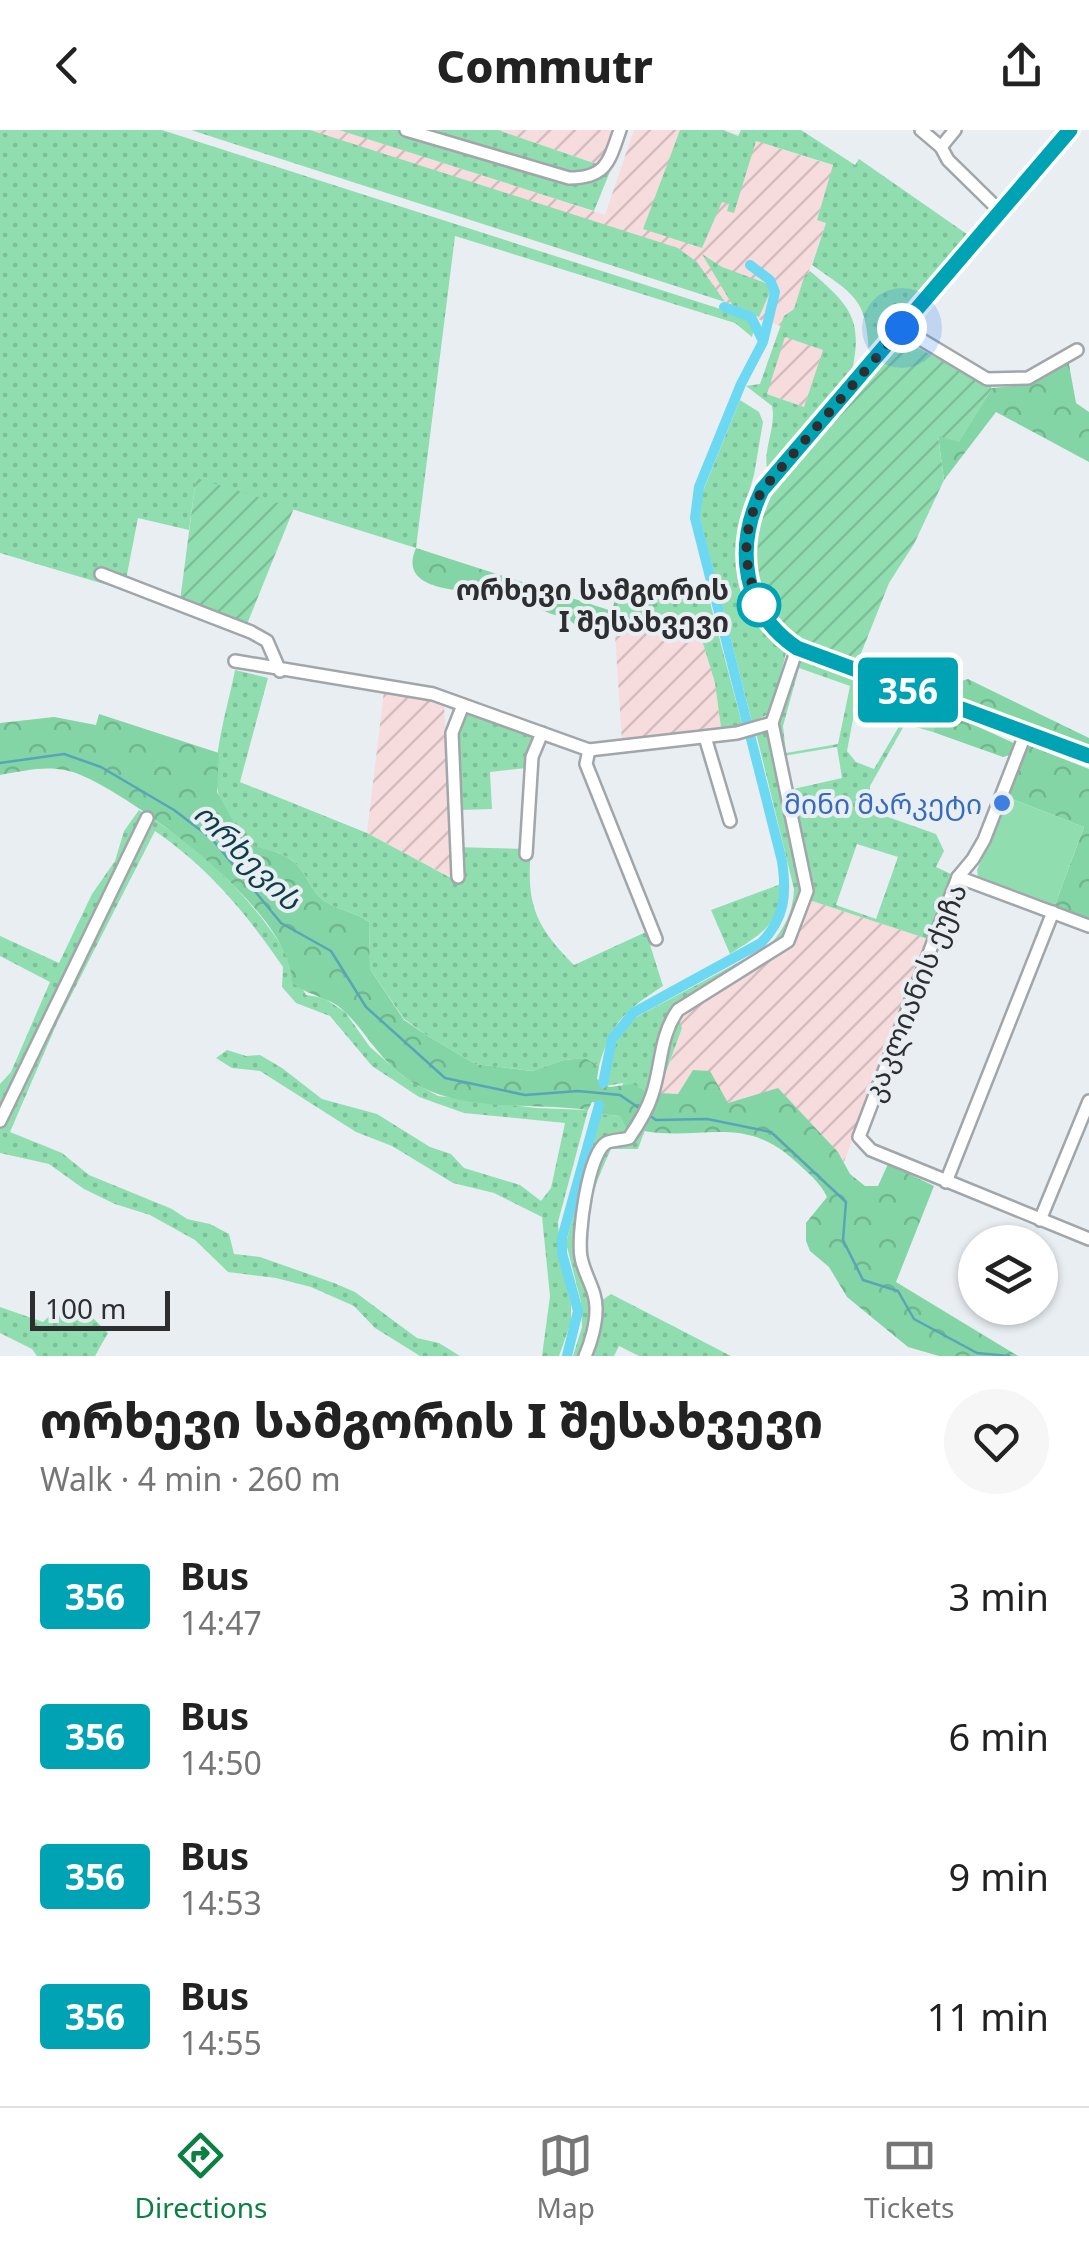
<!DOCTYPE html>
<html lang="en">
<head>
<meta charset="utf-8">
<style>
  :root { --surface:#fff; --page:#f6f6f6; --text:#222; --muted:#767676; --line:#e0e0e0; --accent:#0b8043 }
  body { margin:0; font-family:"Noto Sans","Noto Sans Georgian",sans-serif; background:var(--page); color:var(--text); height:100vh; display:flex; flex-direction:column; font-size:38px; white-space:nowrap }
  * { box-sizing:border-box; margin:0 }
  p { font-size:32px; color:var(--muted) }
  .icon { flex:none; width:55px; height:55px; fill:none; stroke:currentColor; stroke-width:2; stroke-linecap:round; stroke-linejoin:round }
  .map { position:relative; height:1226px; overflow:hidden }
  .panel { display:flex; flex-direction:column; background:var(--surface); flex:1 }
  .panel>* { flex:none }
  .badge { padding:0 20px; border-radius:8px; font-size:35px; line-height:65px }
  .buttons { position:absolute; left:958px; top:1095px; display:grid; gap:20px }
  .buttons a { display:grid; place-items:center; width:100px; height:100px; border-radius:50%; background:var(--surface); box-shadow:0 2px 8px #0004; font-size:50px }
  .scale { position:absolute; left:30px; bottom:25px; width:140px; box-sizing:border-box; padding-left:10px; border:5px solid #2c2e30; border-top:0; font-size:28px; line-height:35px; white-space:nowrap; color:#2c2e30; -webkit-text-stroke:8px #e9eef3; paint-order:stroke }
  .you { position:absolute; width:50px; height:50px; margin:-25px; border:8px solid #fff; border-radius:50%; background:#1a73e8; box-shadow:0 0 0 15px #1a73e833 }
  .map>.badge { position:absolute; translate:-50% -50%; box-shadow:0 0 0 5px #fff }
  .round { display:grid; place-items:center; flex:none; width:105px; height:105px; border-radius:52px; background:var(--page) }
  .headline { display:flex; align-items:center; justify-content:space-between; height:170px; padding:0 40px }
  h1 { font-size:48px; font-weight:800; line-height:75px }
  ul { padding:0; list-style:none }
  li { display:flex; align-items:center; gap:30px; height:140px; padding:0 40px }
  li div { flex:1 }
  li b { display:block; font-size:38px }
  li em { font-style:normal }
  li .badge { min-width:110px; font-weight:700; text-align:center }
  header { display:flex; justify-content:space-between; align-items:center; height:130px; padding:0 40px; background:var(--surface); font-size:45px; font-weight:800 }
  .menu { display:flex; justify-content:space-around; align-items:center; height:140px; border-top:2px solid var(--line); background:var(--surface); font-size:28px; color:var(--muted) }
  .menu a { display:grid; justify-items:center; gap:5px }
  .menu .selected { color:var(--accent) }
  .map>svg:first-child { display:block }
</style>
</head>
<body>
<header><svg class="icon" aria-label="back" viewBox="0 0 24 24"><path d="M15 5l-7 7 7 7"/></svg>Commutr<svg class="icon" aria-label="share" viewBox="0 0 24 24"><path d="M12 15V3M7 8l5-5 5 5M5 13v7h14v-7"/></svg></header>
<div class="map">
<svg width="1089" height="1226" viewBox="0 0 1089 1226">
  <defs>
    <pattern id="industrial-furrows" width="10" height="10" patternUnits="userSpaceOnUse" patternTransform="scale(2.5)"><rect width="10" height="10" fill="#f7dcde"/><path d="M-1 1l2-2M0 10L10 0M9 11l2-2" fill="none" stroke="#d4bdbf"/></pattern>
    <pattern id="grass-dots" width="8" height="8" patternUnits="userSpaceOnUse" patternTransform="scale(2.5)"><rect width="8" height="8" fill="#90deb0"/><path d="M2 2h.1M6 6h.1" fill="none" stroke="#7cbf98" stroke-width="1.8" stroke-linecap="round"/></pattern>
    <pattern id="forest-crowns" width="20" height="18" patternUnits="userSpaceOnUse" patternTransform="scale(2.5)"><rect width="20" height="18" fill="#83d5a5"/><path d="M2 6a3 3 0 1 1 6 0M12 15a3 3 0 1 1 6 0" fill="none" stroke="#71b78e"/></pattern>
    <pattern id="garden-furrows" width="10" height="10" patternUnits="userSpaceOnUse" patternTransform="scale(2.5)"><rect width="10" height="10" fill="#90deb0"/><path d="M-1 1l2-2M0 10L10 0M9 11l2-2" fill="none" stroke="#7cbf98"/></pattern>
  </defs>
  <rect width="100%" height="100%" fill="#e9eef3"/>
  <g fill="url(#industrial-furrows)">
    <path d="M306,0H341L605,85L634,0H723L834,36L817,89L826,93L786,206L823,220L804,277L746,256L760,254L781,196L760,190L749,181L725,172L688,126Z"/>
    <path d="M498,0H626L611,39Z"/>
    <path d="M699,500L715,553L721,598L622,612L615,504Z"/>
    <path d="M384,561L444,573L452,748L367,703Z"/>
    <path d="M809,770L928,809L844,1032L838,1022L778,959L727,973L710,942L678,964L659,963L682,898L678,886L786,818L804,794Z"/>
  </g>
  <g fill="url(#grass-dots)" fill-rule="evenodd">
    <path d="M0,0H162L733,183L749,190L754,199L752,207L735,193L455,106L416,418L196,349L189,400L138,388L124,460L0,423Z"/>
    <path d="M191,0H310L678,118L697,132L725,172Z"/>
    <path d="M339,0H498L611,39L594,81Z"/>
    <path d="M680,0H723L738,6L741,0H801L855,35L859,29L974,109L869,226C867,169 856,166 812,135L826,93L817,90L833,35L756,11L734,83L727,81L729,74L722,72L702,118L643,99Z"/>
    <path d="M702,124L722,137L768,154L770,162L759,187L733,176Z"/>
    <path d="M810,141C851,176 864,190 851,245L769,344C760,324 777,298 772,276L746,256L760,254L784,186L794,179L804,147ZM785,207L823,220L804,277L767,264Z"/>
    <path d="M740,270L759,282L763,292L754,345L743,383L740,414L743,448L756,491L786,523L771,583L752,592L700,389L701,366Z"/>
    <path d="M706,457L742,594L721,598L715,553L699,500L615,504L612,481L615,469Z"/>
    <path d="M798,527L941,580L933,602L905,594L870,656L871,681L936,704L944,721L936,737L953,745L928,809L809,770L789,660L842,648L837,617L783,626L778,597ZM799,538L850,556L838,614L786,623L783,596ZM859,558L911,576L874,639L856,632L847,621ZM857,714L898,727L876,789L836,775Z"/>
    <path d="M235,540L268,548L240,652L367,703L451,748L452,717L531,719C526,774 535,796 574,835L646,802L663,856C626,880 611,892 599,936L585,928L564,930L532,941L475,934L428,906L404,889L370,839L369,792C356,782 340,781 326,772C311,763 309,747 297,735C284,721 263,719 246,715C236,699 225,684 219,666C209,634 229,573 235,540Z"/>
    <path d="M468,583L480,584L532,604L526,638L490,642L492,679L460,680C459,655 447,599 468,583Z"/>
    <path d="M766,600L771,602L776,640L803,761L783,810L676,877L682,898L638,1019H611C582,1083 578,1104 601,1171L611,1164L731,1226H639L619,1216L614,1226H573L582,1197L581,1172L566,1113L600,984L620,986L623,953L606,956C610,929 613,910 631,890L769,816C785,798 793,782 794,759L756,603Z"/>
    <path d="M139,680C195,714 245,760 281,815C291,830 297,849 306,865L324,868L345,882L370,917L403,946L438,966L536,978L588,980L558,1092L561,1135L571,1174V1192L559,1226H542L550,1166L542,1087L494,1063L453,1053L392,1016L356,1002L260,941L232,938L216,928L227,920L246,926L260,925L282,938L322,969L377,984L430,1017L451,1024L464,1038L520,1055L541,1071L551,1058L565,993L464,983L419,967L372,936L330,886L296,873L282,857L283,837C246,783 209,738 155,701L57,893L10,1002L62,1023L89,1045L172,1079L187,1089L210,1094L229,1104L234,1124L260,1127L334,1153L355,1162L417,1208L439,1213L460,1226H420L375,1198L354,1176L311,1157L276,1148L228,1142L195,1110L150,1085L115,1074L84,1059L49,1034L0,1023V954L11,942L50,852L0,826V806L59,833L92,764L115,731L124,701Z"/>
    <path d="M781,754C781,795 761,804 730,824L711,780Z"/>
    <path d="M65,1171L92,1187L108,1203L95,1226H37L32,1219L0,1203V1177L43,1192Z"/>
  </g>
  <g fill="url(#forest-crowns)">
    <path d="M1068,229L1076,273L1089,282V332L996,282L944,350L938,305L959,311L992,258L1032,254Z"/>
    <path d="M416,418L612,481L615,504L580,499L566,487C541,485 531,469 509,465C481,459 394,468 416,418Z"/>
    <path d="M968,549L1089,608V619L946,566L953,554Z"/>
    <path d="M941,580L1016,614L1013,624L1003,627L933,602Z"/>
    <path d="M99,584L219,623L217,662L246,715C263,718 284,721 297,735C309,747 311,763 326,772C340,781 356,782 369,792L370,839L404,890L428,906L475,934L532,941L564,930L585,928L599,936L597,949L609,957L633,954L649,964L634,995L627,999L620,986L600,984L601,974L592,972L588,980C524,971 449,986 396,940C375,922 364,900 345,882C330,866 308,867 292,852C292,783 142,672 83,646C55,633 29,640 0,645V593L54,587L96,595Z"/>
    <path d="M1025,614L1089,639V792L1059,782L1055,775L1084,697L1007,667Z"/>
    <path d="M693,940L710,941L728,973L778,958L838,1022L850,1044L865,1056H878L888,1034L934,1056L896,1152L1018,1226H939L908,1217L847,1167L829,1137L810,1121L806,1111V1093L827,1067C820,1052 807,1042 795,1031C744,984 703,1011 644,1001L659,963L678,964Z"/>
  </g>
  <path fill="#90deb0" d="M1007,667L1084,697L1055,775L1049,777L978,747L977,740Z"/>
  <g fill="url(#garden-furrows)">
    <path d="M902,212L911,214L992,258L959,312L938,306L944,350L914,414L889,453L858,531L799,515L780,501L762,466L751,414L765,366L892,217Z"/>
    <path d="M196,348L294,378L243,504L179,479Z"/>
  </g>
  <g fill="none" stroke-linecap="round" stroke-linejoin="round">
    <g stroke="#59a5b8" stroke-width="2.5">
      <path d="M0,633L64,624L101,637L174,680L212,709L281,793L331,821L366,877L445,948L525,965L578,961L620,965L642,980"/>
      <path d="M649,985L656,990L707,989L771,1002L846,1072L843,1110L863,1150L898,1161L914,1189L977,1223L1009,1226"/>
    </g>
    <g stroke="#6cd8f2" stroke-width="10">
      <path d="M724,177L751,187L762,209"/>
      <path d="M603,953L612,909L633,883L761,813C785,788 787,765 782,731L695,388L699,357L741,254L763,212L775,162L770,150L750,135"/>
      <path d="M567,1226L578,1181L562,1123V1108L599,975"/>
    </g>
    <g stroke="#a1a6aa" stroke-width="16">
      <g id="street">
        <path d="M406,0L569,48C607,48 609,31 620,0"/>
        <path d="M921,0L941,17L948,30L1001,82"/>
        <path d="M941,17L955,0"/>
        <path d="M902,198L987,249L1028,248L1077,220"/>
        <path d="M101,444L251,502L267,511L280,541"/>
        <path d="M235,531L433,564L589,620L737,603L772,593"/>
        <path d="M1025,605L984,710L973,729L958,747L859,1007L871,1020L1089,1109"/>
        <path d="M705,607L730,691"/>
        <path d="M589,620L586,634L656,809"/>
        <path d="M526,724L532,627L542,603"/>
        <path d="M458,747L452,603L463,575"/>
        <path d="M958,747L1089,796"/>
        <path d="M0,991L147,688"/>
        <path d="M946,1052L1053,782"/>
        <path d="M1040,1090L1089,971"/>
        <path d="M585,1226C591,1213 596,1194 596,1180C597,1161 584,1145 581,1127C577,1107 588,1024 606,1013C611,1010 623,1010 629,1008C638,995 647,981 652,965C662,936 659,907 678,880L788,811L807,761L772,593L797,519"/>
      </g>
    </g>
    <g stroke="#a1a6aa" stroke-width="20">
      <path id="secondary" d="M1070,0L762,360C735,418 741,481 797,519L1089,626"/>
    </g>
    <use href="#street" stroke="#fff" stroke-width="11"/>
    <use href="#secondary" stroke="#fff" stroke-width="15"/>
  </g>
  <g fill="none" stroke-linecap="round" stroke-linejoin="round">
    <g stroke="#fff" stroke-width="22">
      <path id="line" d="M1070,0L762,360C734,418 742,481 797,518L1089,626"/>
    </g>
    <use href="#line" stroke="#00a3b4" stroke-width="15"/>
    <path stroke="#2c2e30" stroke-width="10" stroke-dasharray="0 18" d="M759,475L765,489C744,440 738,410 762,360L902,198"/>
  </g>
  <circle fill="#fff" stroke="#00a3b4" stroke-width="5" cx="759" cy="475" r="20"/>
  <circle fill="#3f7fe0" stroke="#e9eef3" stroke-width="4" cx="1002" cy="673" r="10"/>
  <g text-anchor="middle" dominant-baseline="central" stroke-width="8" stroke-linejoin="round" paint-order="stroke">
    <g font-size="28" font-weight="bold" fill="#2c2e30" stroke="#e9eef3" text-anchor="end">
      <text x="729" y="459">ორხევი სამგორის<tspan x="729" dy="32">I შესახვევი</tspan></text>
    </g>
    <g font-size="28" fill="#366cbe" stroke="#e9eef3" text-anchor="end">
      <text x="982" y="673">მინი მარკეტი</text>
    </g>
    <g font-size="28" fill="#2c2e30" stroke="#e9eef3">
      <text transform="translate(914 862) rotate(-68)">კაკლიანის ქუჩა</text>
    </g>
    <g font-size="30" font-style="italic" fill="#0c3f4a" stroke="#e9eef3">
      <text transform="translate(248 726) rotate(45)">ორხევის</text>
    </g>
  </g>
</svg>
<div class="buttons">
<a><svg class="icon" aria-label="layers" viewBox="0 0 24 24"><path d="M12 4l9 5-9 5-9-5zM3 14l9 5 9-5"/></svg></a>
</div>
<div class="scale">100 m</div>
<div class="you" style="left:902px;top:198px"></div>
<b class="badge" style="left:908px;top:560px;background:#00a3b4;color:#fff">356</b>
</div>
<section class="panel">
<div class="headline"><div><h1>ორხევი სამგორის I შესახვევი</h1><p>Walk · 4 min · 260 m</p></div><a class="round"><svg class="icon" aria-label="heart" viewBox="0 0 24 24"><path d="M12 20l-8-8c-3-5 5-10 8-4 3-6 11-1 8 4z"/></svg></a></div>
<ul>
<li><span class="badge" style="background:#00a3b4;color:#fff">356</span><div><b>Bus</b><p>14:47</p></div><em>3 min</em></li>
<li><span class="badge" style="background:#00a3b4;color:#fff">356</span><div><b>Bus</b><p>14:50</p></div><em>6 min</em></li>
<li><span class="badge" style="background:#00a3b4;color:#fff">356</span><div><b>Bus</b><p>14:53</p></div><em>9 min</em></li>
<li><span class="badge" style="background:#00a3b4;color:#fff">356</span><div><b>Bus</b><p>14:55</p></div><em>11 min</em></li>
</ul>
</section>
<nav class="menu">
<a class="selected"><svg class="icon" aria-label="directions" viewBox="0 0 24 24"><path d="M12 3l9 9-9 9-9-9zM9 14v-3h6M13 9l2 2-2 2"/></svg>Directions</a>
<a><svg class="icon" aria-label="map" viewBox="0 0 24 24"><path d="M3 6l6-2 6 2 6-2v14l-6 2-6-2-6 2zM9 4v14M15 6v14"/></svg>Map</a>
<a><svg class="icon" aria-label="tickets" viewBox="0 0 24 24"><path d="M3 7h18v10H3zM15 7v10"/></svg>Tickets</a>
</nav>
</body>
</html>
